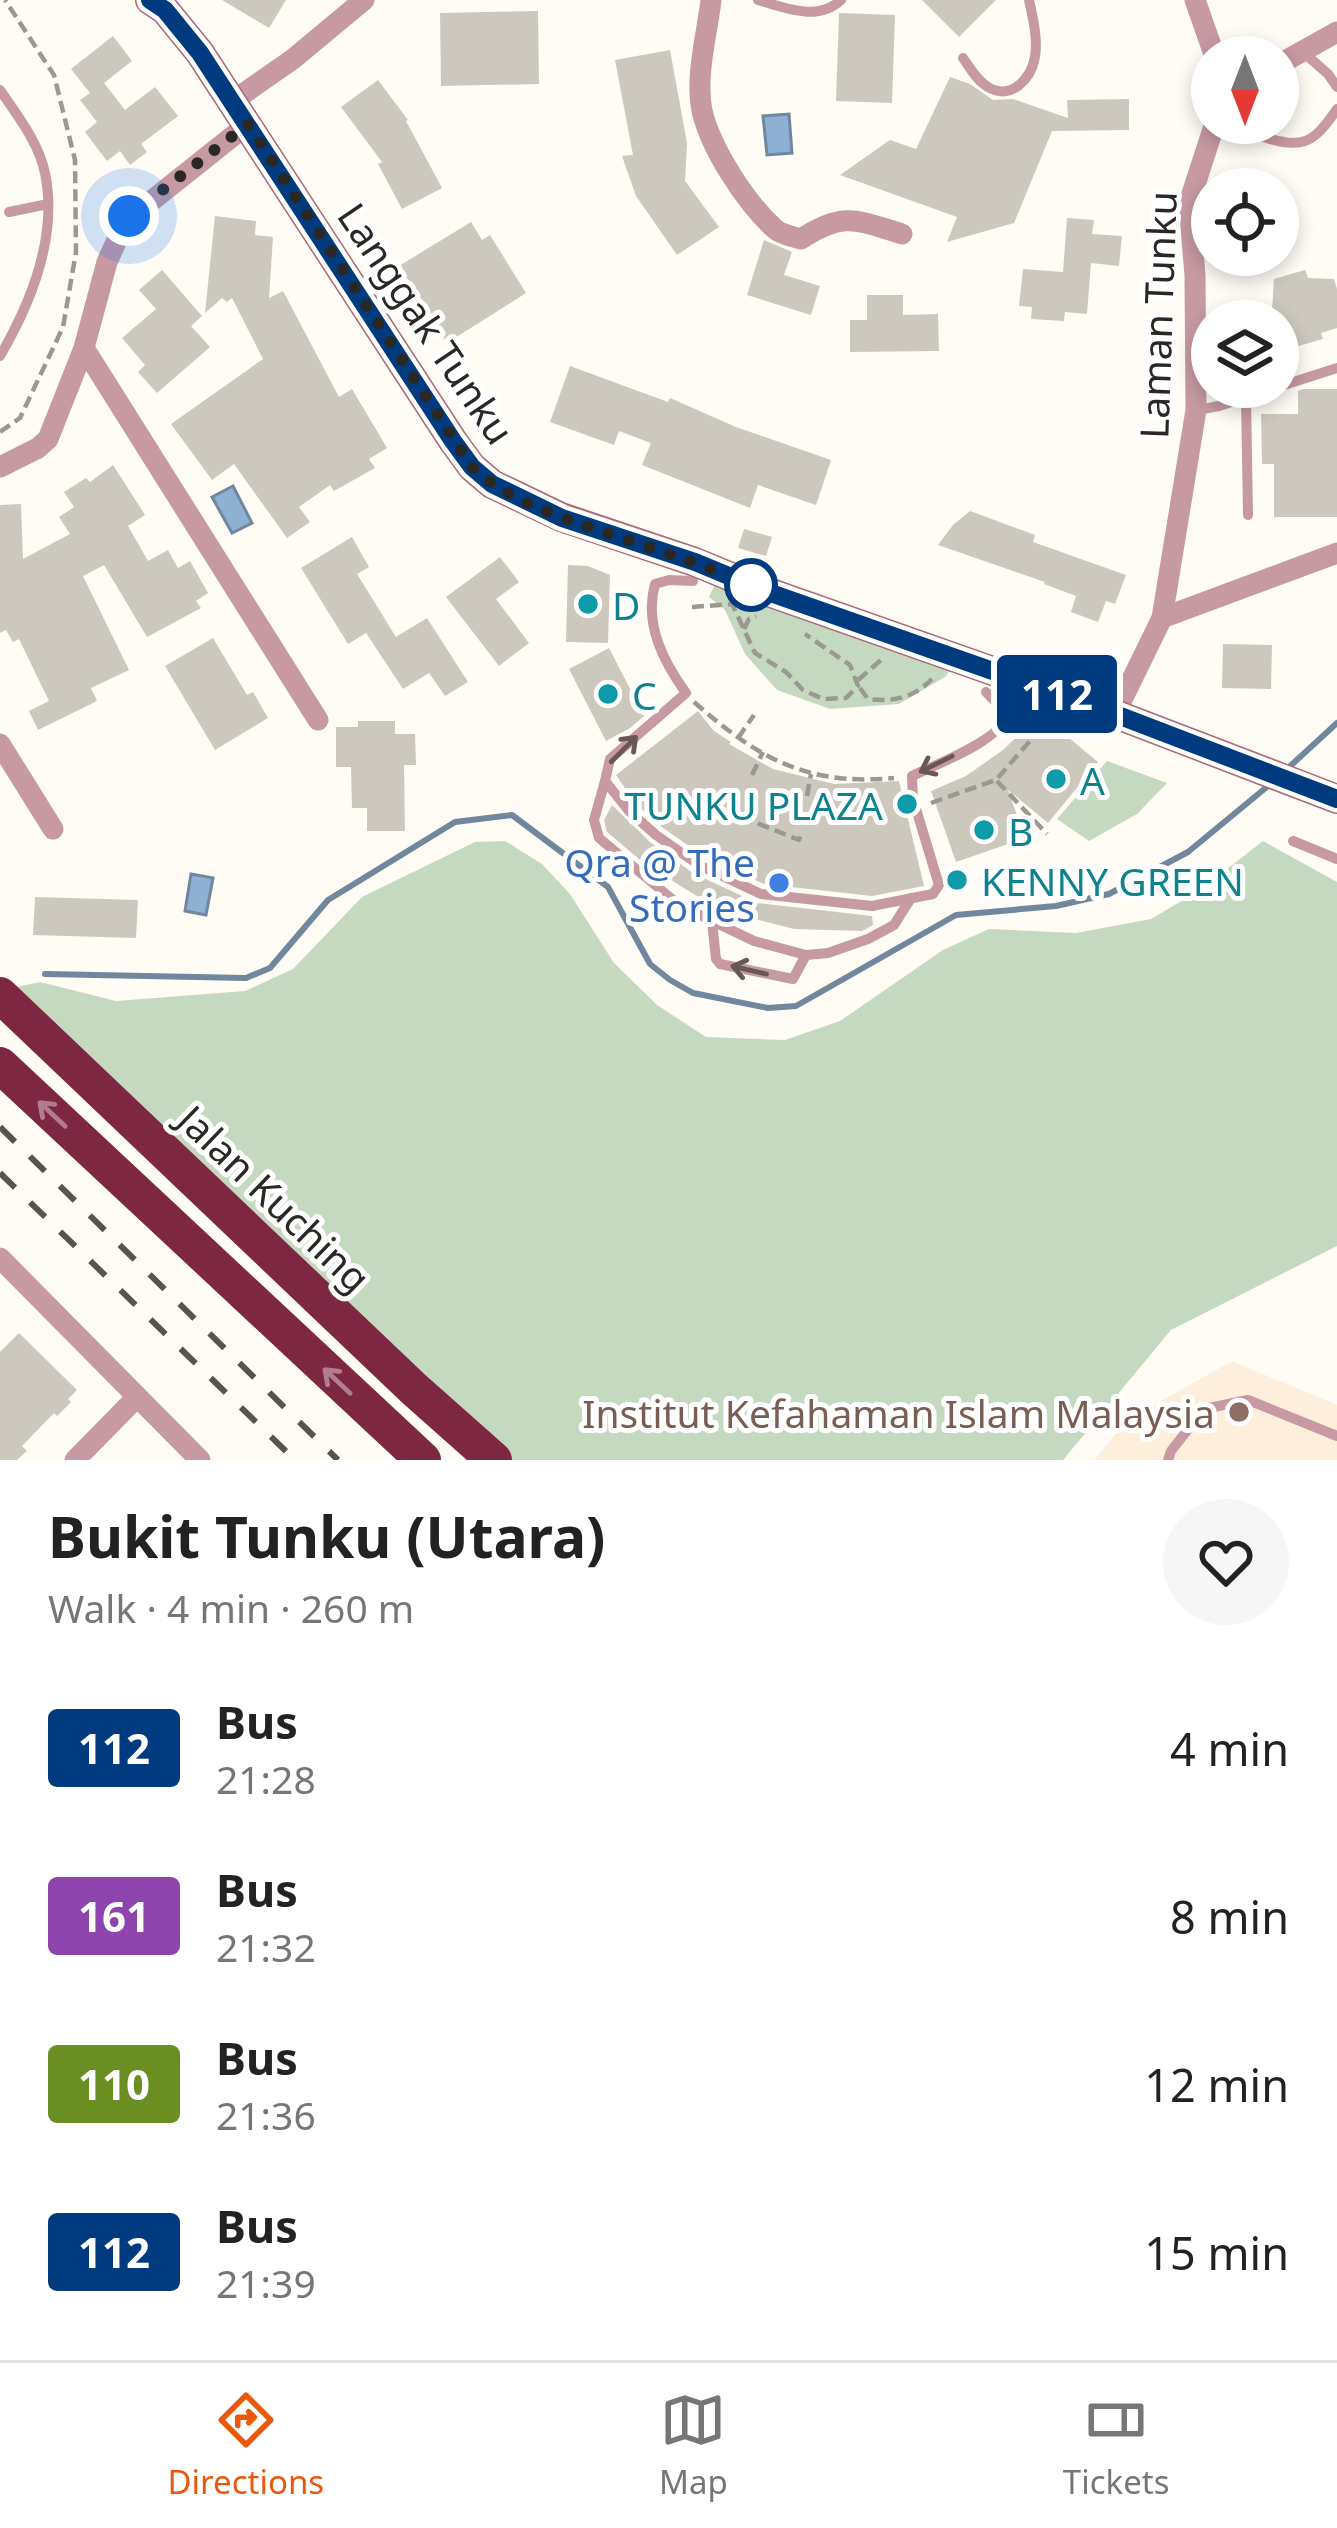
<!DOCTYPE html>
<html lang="en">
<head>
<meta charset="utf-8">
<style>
  :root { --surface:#fff; --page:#f6f6f6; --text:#222; --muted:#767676; --line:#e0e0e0; --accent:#ea580c }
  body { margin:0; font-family:"Noto Sans",sans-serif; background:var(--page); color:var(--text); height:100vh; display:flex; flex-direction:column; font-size:45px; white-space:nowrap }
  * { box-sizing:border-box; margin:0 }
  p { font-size:39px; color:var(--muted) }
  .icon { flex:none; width:66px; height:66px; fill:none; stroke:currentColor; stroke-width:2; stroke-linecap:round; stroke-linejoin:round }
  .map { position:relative; height:1460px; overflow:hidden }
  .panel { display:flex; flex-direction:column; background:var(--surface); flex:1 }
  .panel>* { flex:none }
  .badge { padding:0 24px; border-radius:9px; font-size:42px; line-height:78px }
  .needle { width:78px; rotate:180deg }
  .buttons { position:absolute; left:1191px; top:36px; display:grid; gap:24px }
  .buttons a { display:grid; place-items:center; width:108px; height:108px; border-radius:50%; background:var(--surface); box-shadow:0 6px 18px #0003; font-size:60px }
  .you { position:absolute; width:60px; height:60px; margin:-30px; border:9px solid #fff; border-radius:50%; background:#1a73e8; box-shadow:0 0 0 18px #1a73e833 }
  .map>.badge { position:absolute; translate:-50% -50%; box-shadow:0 0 0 6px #fff }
  .round { display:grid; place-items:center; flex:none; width:126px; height:126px; border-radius:63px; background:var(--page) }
  .summary { display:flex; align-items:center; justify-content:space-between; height:204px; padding:0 48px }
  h1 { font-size:57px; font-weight:700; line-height:90px }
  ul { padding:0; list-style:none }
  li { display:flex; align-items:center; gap:36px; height:168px; padding:0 48px }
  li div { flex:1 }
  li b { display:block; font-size:45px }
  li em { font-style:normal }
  li .badge { min-width:132px; font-weight:700; text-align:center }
  .menu { display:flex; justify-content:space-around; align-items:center; height:168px; border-top:3px solid var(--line); background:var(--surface); font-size:33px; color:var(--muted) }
  .menu a { display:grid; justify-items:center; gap:6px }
  .menu .selected { color:var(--accent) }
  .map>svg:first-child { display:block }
</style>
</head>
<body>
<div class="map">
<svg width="1337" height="1460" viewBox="0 0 1337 1460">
  <rect width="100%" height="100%" fill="#fefcf5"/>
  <path fill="#feefdc" d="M1232,1361L1337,1405V1460H1094L1127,1420Z"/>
  <g fill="#c5d9c1">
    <path d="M715,584L956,663L945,677L899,704L830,709L777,690L745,654L725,610L709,597Z"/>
    <path d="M1107,761L1167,783L1137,814L1089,841L1057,819Z"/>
    <path d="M505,841L542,864L570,894L614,963L657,1005L706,1037L785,1040L840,1021L943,950L989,929L1076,933L1151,919L1200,890L1263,841L1337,882V1246L1171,1330L1063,1460H512L12,988L40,982L116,1001L245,991L293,969L362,897L475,842Z"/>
  </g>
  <g fill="#8eb0d2" stroke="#70879e" stroke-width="3">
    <path d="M789,114L792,153L767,155L763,116Z"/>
    <path d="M233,486L252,523L232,533L212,497Z"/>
    <path d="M191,874L213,878L206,915L185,911Z"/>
  </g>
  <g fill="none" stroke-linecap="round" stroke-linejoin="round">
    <g stroke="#70879e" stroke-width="6">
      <path d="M1287,769L1337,723"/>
      <path d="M45,974L246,978L270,968L328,900L455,822L512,815L608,887L650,964L670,980L693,993L768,1008L796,1006L956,915L1056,906L1109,894L1188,852L1268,786"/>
    </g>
  </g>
  <g fill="#cdc8be">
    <path d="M222,0H286L269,28Z"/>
    <path d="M922,0H996L959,37Z"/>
    <path d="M538,11L539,84L441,86L440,13Z"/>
    <path d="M839,13L895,15L892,103L836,101Z"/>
    <path d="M113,36L132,61L104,83L125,110L155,87L178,116L141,144L147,152L130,165L120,151L107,161L85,132L97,122L80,100L90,93L71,69Z"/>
    <path d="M670,50L687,143L685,181L719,227L677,255L636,196L622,156L633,155L615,60Z"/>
    <path d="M950,77L970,84L993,100L1013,99L1068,118L1067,100L1129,99V130L1052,131L1014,223L947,242L957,217L840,175L890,140L916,149Z"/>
    <path d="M378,80L408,120L406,121L442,188L402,209L378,164L382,162L341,107Z"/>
    <path d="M215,216L256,221L255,235L273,237L269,298L283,291L339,397L352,389L387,448L369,459L375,468L334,491L330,485L299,507L310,522L287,538L234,464L212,480L171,424L263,359L232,298L227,302L222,298L205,313Z"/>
    <path d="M1067,218L1094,220L1092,234L1122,236L1119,266L1091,263L1087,314L1065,312L1064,321L1031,319L1032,307L1019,306L1023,269L1063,272Z"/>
    <path d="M471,222L482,240L490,235L526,293L447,343L399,266Z"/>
    <path d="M764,240L792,252L784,275L820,286L811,315L747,295Z"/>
    <path d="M162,270L202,316L191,326L210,347L157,393L138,372L145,365L122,338L156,309L139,290Z"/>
    <path d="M1305,270L1308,278L1334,279L1337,289V328L1321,333L1323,339L1295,347L1291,333L1279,332L1278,321H1276L1272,310L1274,279Z"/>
    <path d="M867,295H903V315L938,314L939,351L850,352V320H867Z"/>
    <path d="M570,366L668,402L670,398L736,427L831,460L816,505L758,485L750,508L642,465L651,443L619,431L614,445L550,422Z"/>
    <path d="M1303,389H1337V517H1274V464H1262L1261,414H1298V391Z"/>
    <path d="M113,465L145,515L128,526L148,561L168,550L178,568L190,561L208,593L196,601L201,608L147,637L104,565L83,576L129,670L91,688L97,701L38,730L29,711L49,701L19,639L13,642L6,630L0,633V505L21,504L23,559L70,534L59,517L74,507L64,492L86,478L90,482Z"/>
    <path d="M970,511L1035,535L1033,542L1126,575L1115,604L1106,601L1098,622L1071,612L1076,596L1044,584L1045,582L938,545L953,525Z"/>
    <path d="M744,529L772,537L766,556L738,548Z"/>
    <path d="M352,537L369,567L357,574L396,637L427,618L468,682L445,696L429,673L403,689L366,633L348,644L301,568Z"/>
    <path d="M500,557L519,582L496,599L529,643L499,666L446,597Z"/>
    <path d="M568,565L588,566L610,575L608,643L566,642Z"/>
    <path d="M213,638L247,695L253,692L268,718L215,750L165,666Z"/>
    <path d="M1223,644L1272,645L1271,689L1222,688Z"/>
    <path d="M609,648L644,716L630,728L606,741L569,669Z"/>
    <path d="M698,711L714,731L731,742L729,744L773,769L834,784L899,781L924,886L872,896L764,884L704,857L662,827L636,804L616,775Z"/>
    <path d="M1040,714L1098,762L1048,823L1008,790L1025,838L956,862L931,791L966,776L1003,750Z"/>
    <path d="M358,721H395V734H415L416,765H404L405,831H367V808H352L351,767H336V727H358Z"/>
    <path d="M612,805L650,842L693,873L757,903L872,916L873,925L862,931L794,929L743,916L700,898L645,864L607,832L604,820Z"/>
    <path d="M35,897L138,900L136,938L33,935Z"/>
    <path d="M19,1333L77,1390L68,1399L71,1402L57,1416L54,1413L22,1446L27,1451L17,1460H0V1352Z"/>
  </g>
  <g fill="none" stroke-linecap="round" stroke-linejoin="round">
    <g stroke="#9a9892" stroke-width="4.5" stroke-dasharray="12 6" stroke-linecap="butt">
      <path d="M0,432L20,418L63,327L76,252L75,160L54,75L5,0"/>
      <path d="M692,607L732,604L755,653L786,672L803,690L823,699L846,698L858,686L850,665L805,634"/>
      <path d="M744,629L749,619L756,616"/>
      <path d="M858,680L881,660"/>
      <path d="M860,688L868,699C894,702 913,698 932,679"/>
      <path d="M694,702C759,759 807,786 894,778"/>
      <path d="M738,738L754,715"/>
      <path d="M752,775L763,752"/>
      <path d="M997,781L1047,834"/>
      <path d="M807,796L811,774"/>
      <path d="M931,803L996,780L1049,719"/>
      <path d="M736,806L732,813L799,840L801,832"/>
    </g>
    <g stroke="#c79aa3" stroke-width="10">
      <path d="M758,0C786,8 817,22 841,0"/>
      <path d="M1303,52L1328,74L1337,87"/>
      <path d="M963,58C970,68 977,81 988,87C1011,101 1031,79 1035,57C1038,39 1033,18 1029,0"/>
      <path d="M0,90C17,115 39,143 45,173C58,236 31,303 0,356"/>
      <path d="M1214,126C1230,130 1247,132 1263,137C1303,149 1313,144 1337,109"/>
      <path d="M9,212L48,204"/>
      <path d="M1246,398L1248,515"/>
      <path d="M1197,410L1219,406L1337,368"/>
      <path d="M693,581L669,580L655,584C644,624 663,661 686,693L610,759L605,781L629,811L656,835L699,865L761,894L872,906L933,894L939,885L913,799L912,776C930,767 1006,738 1003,717C1002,707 992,698 986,692"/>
      <path d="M605,781L594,820L599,838L679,905L754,941L806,955L828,953L868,939L894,925L911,898"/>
      <path d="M1293,841L1337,859"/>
      <path d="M712,921L716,959L720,964L793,979L806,955"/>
      <path d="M1168,1460L1171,1451L1204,1409L1248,1400L1337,1436"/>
    </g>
    <g stroke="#c79aa3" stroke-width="21">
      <path d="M711,0C707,35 695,76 702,111C711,149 746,203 775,229C782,235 792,236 801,239C844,211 856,220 902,234"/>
      <path d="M1195,0L1215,57"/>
      <path d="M1278,65L1337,32"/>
      <path d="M233,101L293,59L364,0"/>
      <path d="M84,348L318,720"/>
      <path d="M0,467L38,448L48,439L84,348L107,262L125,222L248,124"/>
      <path d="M1162,618L1337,553"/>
      <path d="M1115,714L1162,618L1196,410L1195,276L1189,203L1215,123"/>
      <path d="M0,744L53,829"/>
      <path d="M0,1258L200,1460"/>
      <path d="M75,1460L137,1397"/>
    </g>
    <path stroke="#a96a79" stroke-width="30" d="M150,0L165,10L200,53L453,441L472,467L492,484L561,517L695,562L765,591L1115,714L1337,799"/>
    <g stroke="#7d2743" stroke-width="36">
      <path d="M0,995L414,1389L494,1460"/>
      <path d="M0,1065L423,1460"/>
    </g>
    <g stroke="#56544f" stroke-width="6" stroke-dasharray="21 21" stroke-linecap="butt">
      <path d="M0,1127L338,1460"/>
      <path d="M0,1173L295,1460"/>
    </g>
  </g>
  <defs><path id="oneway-shaft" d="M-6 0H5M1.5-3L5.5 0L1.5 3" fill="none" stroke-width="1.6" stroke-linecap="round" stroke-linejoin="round" transform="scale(3)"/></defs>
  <g stroke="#695657">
    <use href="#oneway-shaft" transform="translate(624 749) rotate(-45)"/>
    <use href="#oneway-shaft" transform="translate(936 764) rotate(154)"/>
    <use href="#oneway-shaft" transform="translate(749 970) rotate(-167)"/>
  </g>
  <g stroke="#b17d8e">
    <use href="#oneway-shaft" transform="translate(52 1114) rotate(-137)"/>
    <use href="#oneway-shaft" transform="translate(337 1381) rotate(-137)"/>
  </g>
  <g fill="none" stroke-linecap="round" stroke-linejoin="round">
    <g stroke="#fff" stroke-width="27">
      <path id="line" d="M150,0L165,10L200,53L453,441L472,467L492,484L562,518L695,562L765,591L1115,714L1337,799"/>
    </g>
    <use href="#line" stroke="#003b80" stroke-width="18"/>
    <path stroke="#2a2824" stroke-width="12" stroke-dasharray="0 21.6" d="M129,216L248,124L472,467C516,507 576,522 631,541C673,555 713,569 753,586L751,585"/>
  </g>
  <circle fill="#fff" stroke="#003b80" stroke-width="6" cx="751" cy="585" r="24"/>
  <g fill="#0f9aa8" stroke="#fff" stroke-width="4.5">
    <circle cx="588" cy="604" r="12"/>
    <circle cx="608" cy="694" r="12"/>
    <circle cx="1056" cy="779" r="12"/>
    <circle cx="907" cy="804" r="12"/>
    <circle cx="984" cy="830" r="12"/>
    <circle cx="957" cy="880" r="12"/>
  </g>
  <circle fill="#3f7fe0" stroke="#fff" stroke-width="4.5" cx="779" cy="883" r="12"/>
  <circle fill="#8d6e63" stroke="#fff" stroke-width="4.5" cx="1239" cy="1412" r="12"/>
  <g text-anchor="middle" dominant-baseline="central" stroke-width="10" stroke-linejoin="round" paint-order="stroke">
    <g font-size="39" fill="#2a2824" stroke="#fff">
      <text transform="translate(1157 315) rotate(-88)">Laman Tunku</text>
      <text transform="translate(427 323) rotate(56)">Langgak Tunku</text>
      <text transform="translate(275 1198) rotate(44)">Jalan Kuching</text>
    </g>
    <g font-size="39" fill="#0d838f" stroke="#fff" text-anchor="start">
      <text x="612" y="604">D</text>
      <text x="632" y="694">C</text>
      <text x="1080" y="779">A</text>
      <text x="883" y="804" text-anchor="end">TUNKU PLAZA</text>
      <text x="1008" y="830">B</text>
      <text x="981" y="880">KENNY GREEN</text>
    </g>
    <g font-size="39" fill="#366cbe" stroke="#fff" text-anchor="end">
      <text x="755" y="861">Qra @ The<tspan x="755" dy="45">Stories</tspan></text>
    </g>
    <g font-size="39" fill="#785e54" stroke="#fff" text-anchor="end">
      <text x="1215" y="1412">Institut Kefahaman Islam Malaysia</text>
    </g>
  </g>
</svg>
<div class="buttons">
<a><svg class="needle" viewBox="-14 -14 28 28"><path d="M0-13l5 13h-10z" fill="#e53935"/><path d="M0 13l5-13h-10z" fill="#767676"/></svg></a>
<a><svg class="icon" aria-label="locate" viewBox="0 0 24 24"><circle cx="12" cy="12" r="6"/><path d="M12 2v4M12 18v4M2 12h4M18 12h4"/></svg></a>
<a><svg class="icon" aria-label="layers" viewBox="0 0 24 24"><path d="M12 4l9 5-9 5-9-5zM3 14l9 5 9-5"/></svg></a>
</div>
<div class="you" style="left:129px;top:216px"></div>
<b class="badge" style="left:1057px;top:694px;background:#003b80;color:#fff">112</b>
</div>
<section class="panel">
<div class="summary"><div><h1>Bukit Tunku (Utara)</h1><p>Walk · 4 min · 260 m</p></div><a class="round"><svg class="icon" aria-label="heart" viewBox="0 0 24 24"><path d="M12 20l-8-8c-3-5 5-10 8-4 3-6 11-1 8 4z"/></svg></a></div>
<ul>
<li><span class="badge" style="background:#003b80;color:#fff">112</span><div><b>Bus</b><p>21:28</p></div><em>4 min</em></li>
<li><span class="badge" style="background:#8e44ad;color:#fff">161</span><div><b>Bus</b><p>21:32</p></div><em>8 min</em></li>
<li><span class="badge" style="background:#6b8e23;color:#fff">110</span><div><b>Bus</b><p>21:36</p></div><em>12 min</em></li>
<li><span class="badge" style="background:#003b80;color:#fff">112</span><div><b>Bus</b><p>21:39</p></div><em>15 min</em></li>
</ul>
</section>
<nav class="menu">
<a class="selected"><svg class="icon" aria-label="directions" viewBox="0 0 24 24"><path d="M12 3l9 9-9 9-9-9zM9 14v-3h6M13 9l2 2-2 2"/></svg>Directions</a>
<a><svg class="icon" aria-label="map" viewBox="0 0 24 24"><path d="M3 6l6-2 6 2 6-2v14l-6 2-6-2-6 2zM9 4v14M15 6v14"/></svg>Map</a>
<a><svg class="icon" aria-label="tickets" viewBox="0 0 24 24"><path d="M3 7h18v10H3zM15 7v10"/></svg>Tickets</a>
</nav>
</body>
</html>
